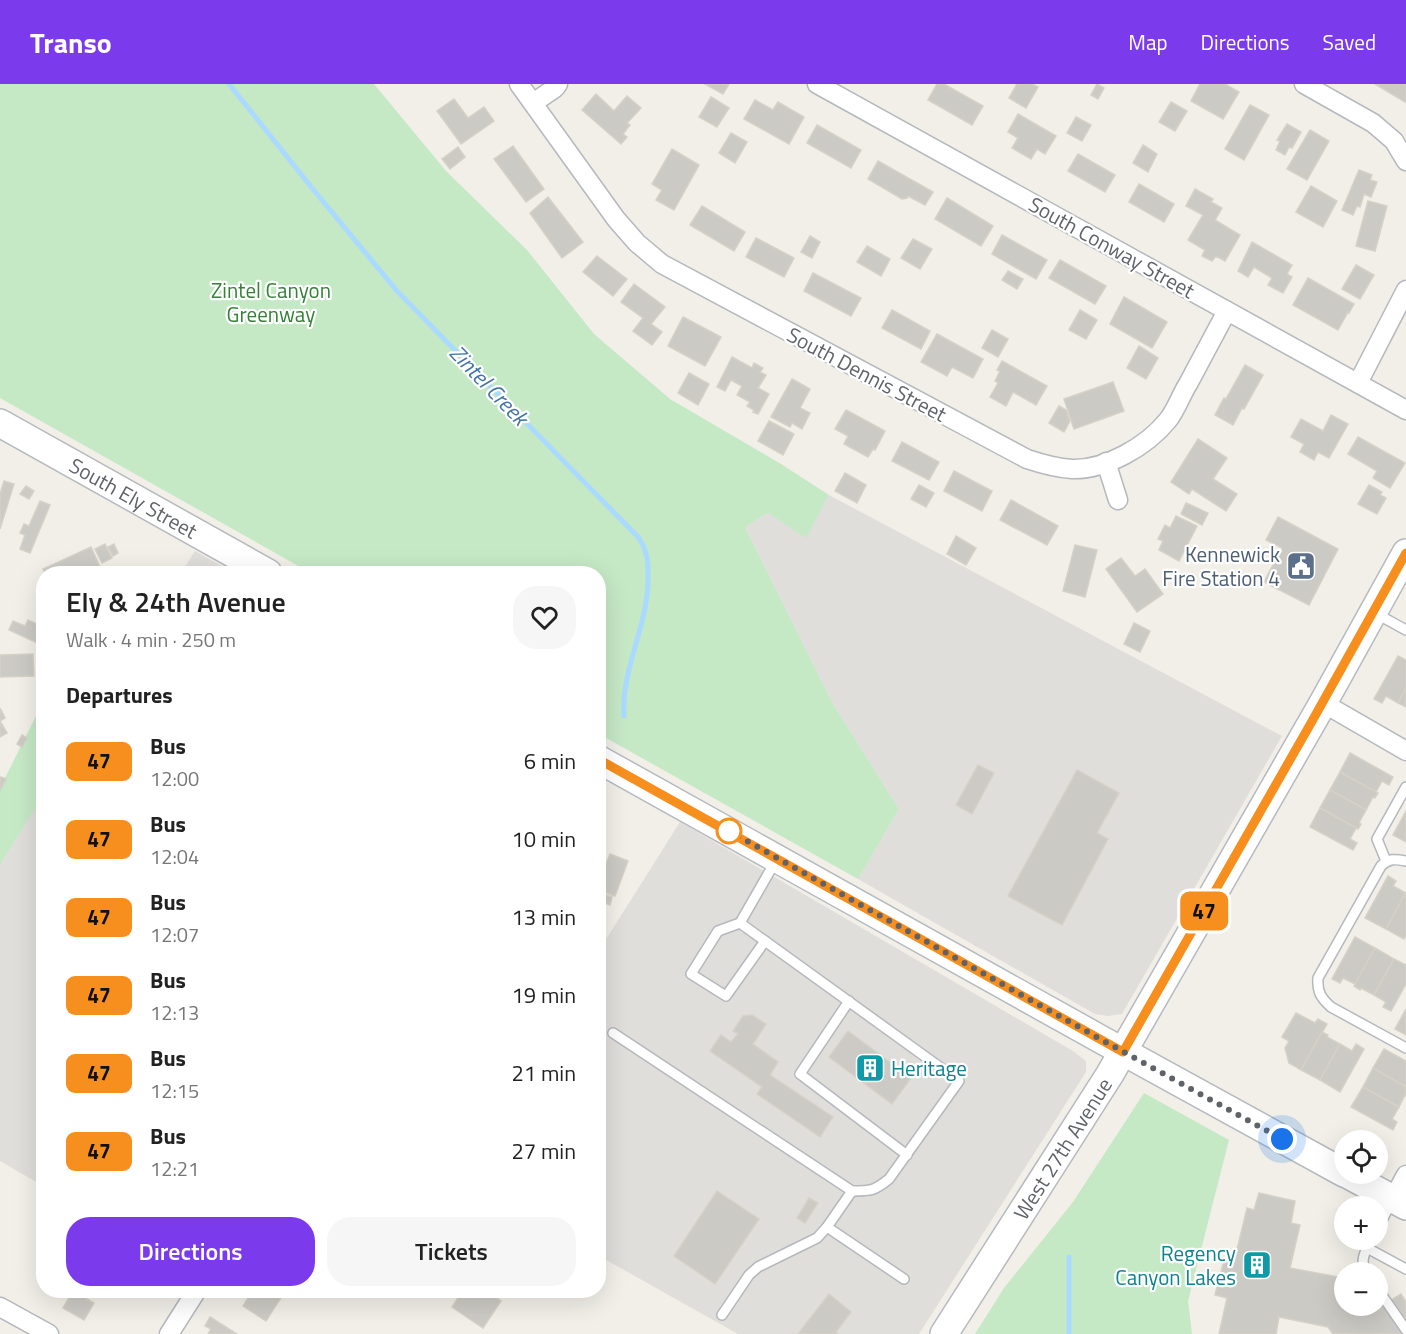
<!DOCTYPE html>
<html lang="en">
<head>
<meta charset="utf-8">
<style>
  :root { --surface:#fff; --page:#f6f6f6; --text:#222; --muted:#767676; --accent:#7c3aed }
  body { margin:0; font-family:"Titillium Web",sans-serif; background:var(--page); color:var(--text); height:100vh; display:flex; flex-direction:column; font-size:22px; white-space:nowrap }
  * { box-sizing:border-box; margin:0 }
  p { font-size:20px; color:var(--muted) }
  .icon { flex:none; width:33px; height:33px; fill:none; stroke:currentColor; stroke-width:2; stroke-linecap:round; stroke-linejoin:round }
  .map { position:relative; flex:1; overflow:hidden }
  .panel { position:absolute; left:36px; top:482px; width:570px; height:732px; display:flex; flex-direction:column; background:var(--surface); border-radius:24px; box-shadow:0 6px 24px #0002 }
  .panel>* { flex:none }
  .badge { padding:0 12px; border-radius:9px; font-size:21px; line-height:39px }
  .fabs { position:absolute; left:1334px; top:1046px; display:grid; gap:12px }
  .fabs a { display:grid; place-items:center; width:54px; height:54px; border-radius:50%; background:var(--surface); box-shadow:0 6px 24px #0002; font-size:30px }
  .you { position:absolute; width:30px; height:30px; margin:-15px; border:4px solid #fff; border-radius:50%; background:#1a73e8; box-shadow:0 0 0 9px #1a73e833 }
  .map>.badge { position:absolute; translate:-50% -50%; box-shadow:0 0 0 3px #fff }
  h2 { padding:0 30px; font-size:22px; line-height:54px }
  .round { display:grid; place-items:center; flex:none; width:63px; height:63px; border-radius:24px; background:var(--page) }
  .summary { display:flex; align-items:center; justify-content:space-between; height:102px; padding:0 30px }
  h1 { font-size:28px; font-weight:600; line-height:45px }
  .action { display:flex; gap:12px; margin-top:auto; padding:12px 30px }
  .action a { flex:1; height:69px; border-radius:24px; background:var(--accent); color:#fff; font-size:24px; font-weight:600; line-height:69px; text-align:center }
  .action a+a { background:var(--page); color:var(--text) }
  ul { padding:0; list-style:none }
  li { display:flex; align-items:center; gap:18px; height:78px; padding:0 30px }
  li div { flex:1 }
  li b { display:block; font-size:22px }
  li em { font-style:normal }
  li .badge { min-width:66px; font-weight:700; text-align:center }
  header { display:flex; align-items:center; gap:36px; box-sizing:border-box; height:84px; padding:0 30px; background:var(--accent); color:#fff }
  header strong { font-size:28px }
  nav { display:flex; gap:33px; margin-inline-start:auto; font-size:21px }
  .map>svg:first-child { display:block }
</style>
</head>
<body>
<header>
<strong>Transo</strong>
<nav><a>Map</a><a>Directions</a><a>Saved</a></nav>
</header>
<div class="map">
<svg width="1406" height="1250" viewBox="0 0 1406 1250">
  <rect width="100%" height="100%" fill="#f1efe8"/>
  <g fill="#e0deda">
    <path d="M829,411L1282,652L1122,930L1108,932L1095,930L858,795L899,725L833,620L745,443L768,429L806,453Z"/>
    <path d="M195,467L234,489H181Z"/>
    <path d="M43,712V1102L0,1077V781Z"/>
    <path d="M680,738L1073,967L1086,977V988L919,1250H738L599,1172L598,868Z"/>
  </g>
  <g fill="#c5e8c5">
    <path d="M0,0H374L446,87L527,166L594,250L670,315L781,380L829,411L806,454L768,429L745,443L833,620L899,725L858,795L599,650L598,489H311L0,314Z"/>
    <path d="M43,618V712L0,781V704Z"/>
    <path d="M1144,1009L1229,1056L1188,1217L1192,1250H975L1004,1204L1073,1118Z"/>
  </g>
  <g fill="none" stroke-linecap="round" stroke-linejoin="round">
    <g stroke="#aadaff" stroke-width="5">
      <path d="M229,0L312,104L397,207L639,454C641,458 644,462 645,467C649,476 648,485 648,495C648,542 621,585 624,632"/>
      <path d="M1069,1173V1250"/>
    </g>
  </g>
  <g fill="#cccac5" stroke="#d6d1c6" stroke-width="1.5">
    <path d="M705,0H729L723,10Z"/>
    <path d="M937,0H944L983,22L972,41L928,16Z"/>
    <path d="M1017,0H1032L1038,3L1026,24L1009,14Z"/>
    <path d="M1097,0L1104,4L1098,15L1091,11Z"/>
    <path d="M1200,0H1225L1239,8L1223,35L1191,17Z"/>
    <path d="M1375,0H1406V17L1405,18Z"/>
    <path d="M596,10L614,27L627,12L641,24L627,39L630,41L623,50L627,53L621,60L582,26Z"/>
    <path d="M711,13L729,24L717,43L699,33Z"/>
    <path d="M454,15L468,34L484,23L494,37L461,60L437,27Z"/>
    <path d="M755,16L773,26L778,18L804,33L789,60L744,35Z"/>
    <path d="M1171,18L1187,27L1175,47L1159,38Z"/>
    <path d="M1250,21L1269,31L1244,76L1225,65Z"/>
    <path d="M1018,30L1056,52L1045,70L1037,65L1031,75L1012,64L1018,54L1008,48Z"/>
    <path d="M1076,33L1091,41L1082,57L1067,49Z"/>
    <path d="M1287,40L1301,48L1292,64L1289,63L1285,71L1276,66L1280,57L1277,56Z"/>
    <path d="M817,41L861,66L851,84L807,59Z"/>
    <path d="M1310,46L1329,57L1307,96L1287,85Z"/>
    <path d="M731,49L747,58L735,79L719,69Z"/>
    <path d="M1143,61L1157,70L1148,88L1133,79Z"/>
    <path d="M513,62L544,105L526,118L494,75Z"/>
    <path d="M458,63L465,73L450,85L442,75Z"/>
    <path d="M672,65L699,81L674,126L656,116L662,106L652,100Z"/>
    <path d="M1078,70L1115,91L1105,108L1068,87Z"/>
    <path d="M878,77L933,108L925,121L908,112L907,114L902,115L868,95Z"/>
    <path d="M1359,86L1372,91L1370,96L1377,98L1371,113L1364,110L1360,123L1357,122L1353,131L1342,126Z"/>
    <path d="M1139,100L1174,120L1164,138L1129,118Z"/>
    <path d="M1311,102L1337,117L1323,143L1296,128Z"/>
    <path d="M1195,105L1213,115L1211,118L1222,124L1215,136L1240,151L1225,177L1216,172L1212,177L1202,172L1205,166L1188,156L1203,131L1186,122Z"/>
    <path d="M548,113L583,158L562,174L530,129Z"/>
    <path d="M947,114L993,142L981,162L935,135Z"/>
    <path d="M1368,117L1387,122L1375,167L1356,162Z"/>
    <path d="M702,122L745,148L734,167L690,141Z"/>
    <path d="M1002,151L1047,176L1036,195L992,170Z"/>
    <path d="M810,152L820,158L812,174L801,168Z"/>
    <path d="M756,154L794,174L784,193L746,173Z"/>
    <path d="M913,155L932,165L920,185L901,174Z"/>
    <path d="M1252,158L1292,181L1287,190L1292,193L1283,209L1268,201L1272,194L1254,183L1248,193L1238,187Z"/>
    <path d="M867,162L890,175L881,192L857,178Z"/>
    <path d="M597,172L627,195L613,212L583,188Z"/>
    <path d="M1060,176L1106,202L1095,220L1049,194Z"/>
    <path d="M1356,181L1374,191L1360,215L1342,205Z"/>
    <path d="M1008,187L1023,195L1017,205L1002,196Z"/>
    <path d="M813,189L861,214L851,232L804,207Z"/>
    <path d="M1308,194L1354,220L1349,229L1348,228L1338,246L1293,221Z"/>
    <path d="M634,200L665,223L651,240L662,248L652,261L633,247L643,234L621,218Z"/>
    <path d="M1124,213L1167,238L1152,264L1110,240Z"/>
    <path d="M892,226L930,247L921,265L882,244Z"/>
    <path d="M1080,226L1097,236L1086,255L1069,246Z"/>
    <path d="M683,233L721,253L705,282L668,262Z"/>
    <path d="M992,246L1008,255L998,273L982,264Z"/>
    <path d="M937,250L983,275L973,294L952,283L947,292L921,278Z"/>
    <path d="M1139,262L1158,274L1146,295L1127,284Z"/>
    <path d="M732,273L752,284L754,279L763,284L760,288L766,291L758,304L769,310L758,330L753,328L754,326L747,322L750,318L737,311L742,302L731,296L725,307L717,303Z"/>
    <path d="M1002,277L1047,302L1036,321L1013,308L1006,322L990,313L998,299L995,297L1000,287L997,286Z"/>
    <path d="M1245,281L1263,291L1244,325L1242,324L1233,341L1215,331L1224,314L1226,315Z"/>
    <path d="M689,289L709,300L698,321L678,309Z"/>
    <path d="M792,295L810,305L800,324L810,329L802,345L792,339L790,343L771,333Z"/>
    <path d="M1113,298L1124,327L1074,345L1064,315Z"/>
    <path d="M1059,322L1066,326L1070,337L1064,348L1049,339Z"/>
    <path d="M846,326L885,347L875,366L873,365L868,373L844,360L848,352L835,345Z"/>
    <path d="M1331,331L1348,340L1329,374L1318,368L1314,376L1300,368L1304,360L1291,353L1301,335L1323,347Z"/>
    <path d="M769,337L794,350L783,371L758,357Z"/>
    <path d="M1358,353L1405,379L1390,404L1373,394L1377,387L1348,370Z"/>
    <path d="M1198,355L1227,374L1213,395L1237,410L1226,427L1192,405L1189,410L1171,398Z"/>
    <path d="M902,358L939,378L929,396L892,377Z"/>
    <path d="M954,387L992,407L982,427L944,407Z"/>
    <path d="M845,389L866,401L857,419L835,407Z"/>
    <path d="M4,397L14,400L0,445V410Z"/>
    <path d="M919,401L934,409L926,423L911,415Z"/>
    <path d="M1369,401L1382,408L1380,411L1386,414L1377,430L1358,420Z"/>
    <path d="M26,402L34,407L29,415L20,410Z"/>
    <path d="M1011,416L1058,442L1047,461L1000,436Z"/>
    <path d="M40,417L50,421L30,469L20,465L25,451L20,449L24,440L29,442Z"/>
    <path d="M1186,419L1208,429L1202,441L1181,430Z"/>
    <path d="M1176,432L1197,442L1179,477L1159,466L1163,457L1158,455L1165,441L1170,444Z"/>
    <path d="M1278,433L1338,465L1309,521L1264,498L1282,464L1266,456Z"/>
    <path d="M956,452L976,464L966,481L947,470Z"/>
    <path d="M105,460L112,474L102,479L95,465Z"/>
    <path d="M114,460L118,469L113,472L108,463Z"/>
    <path d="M1075,461L1097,466L1085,513L1063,507Z"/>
    <path d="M91,463L100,483L89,489H45L43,485Z"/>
    <path d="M1121,474L1135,492L1145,485L1163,510L1137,528L1106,485Z"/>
    <path d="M28,536L39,541L36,547L44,551V562L9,546L13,537L25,542Z"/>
    <path d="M1134,539L1150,547L1140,568L1124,560Z"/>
    <path d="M33,570L34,592L0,593V571Z"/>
    <path d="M1398,572L1406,576V604L1398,619L1386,612L1382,619L1374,615Z"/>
    <path d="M1406,604V623L1398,619Z"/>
    <path d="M0,624L5,634L0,637L7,649L0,653Z"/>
    <path d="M22,651L27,654L22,663L17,660Z"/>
    <path d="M1350,669L1393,693L1389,701L1382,697L1376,708L1340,688Z"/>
    <path d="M978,681L994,689L972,730L956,721Z"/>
    <path d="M1077,686L1119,709L1097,749L1108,755L1062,841L1008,812Z"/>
    <path d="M1340,688L1378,709L1375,714L1373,713L1366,726L1330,706Z"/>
    <path d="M1,693L6,695L0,707V695Z"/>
    <path d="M1330,706L1366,726L1359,739L1361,740L1358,745L1320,724Z"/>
    <path d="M1320,724L1356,744L1350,755L1357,759L1353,766L1310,743Z"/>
    <path d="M1406,727V758L1393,751Z"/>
    <path d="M610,770L628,777L615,812L598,806V800Z"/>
    <path d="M1388,792L1396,797L1393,802L1406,809L1386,845L1365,834Z"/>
    <path d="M1406,808V852L1404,855L1386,845Z"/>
    <path d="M603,810L612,813L610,821L600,817Z"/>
    <path d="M1355,853L1375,864L1355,900L1343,894L1340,899L1332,895Z"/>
    <path d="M1375,864L1394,875L1374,911L1361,904L1360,906L1354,902Z"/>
    <path d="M1394,875L1406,881V900L1391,927L1383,923L1386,918L1374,911Z"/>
    <path d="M1406,925V951L1395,945Z"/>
    <path d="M1296,929L1315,939L1318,935L1327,940L1301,986L1289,979L1285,964L1289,957L1282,953Z"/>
    <path d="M752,931L766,940L753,960L778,978L770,991L833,1033L820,1053L757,1010L762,1003L710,967L721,951L731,958L738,950L733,947L743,932Z"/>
    <path d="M848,947L911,994L892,1020L829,973Z"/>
    <path d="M1322,948L1328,951L1327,953L1340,960L1320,996L1301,986Z"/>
    <path d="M1340,960L1352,967L1356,960L1364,965L1340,1008L1320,996Z"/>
    <path d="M1384,965L1406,977V1003L1373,984Z"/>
    <path d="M1373,984L1406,1003V1012L1405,1011L1399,1023L1363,1003Z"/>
    <path d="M1363,1003L1399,1023L1392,1035L1397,1038L1393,1046L1351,1023Z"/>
    <path d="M717,1107L759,1135L715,1200L674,1172Z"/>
    <path d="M1259,1109L1295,1117L1291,1139L1300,1141L1290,1184L1344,1194V1221H1374L1377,1225L1401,1210L1406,1218V1250H1333L1328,1243L1279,1233L1276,1250H1219L1227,1214L1215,1211L1224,1176L1234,1178L1247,1124L1254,1126Z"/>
    <path d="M809,1114L818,1119L805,1139L797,1134Z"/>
    <path d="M253,1206H286L266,1237L243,1222Z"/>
    <path d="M463,1206H486L501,1217L483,1244L452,1223Z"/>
    <path d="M73,1207L94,1219L84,1236L63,1224Z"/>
    <path d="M829,1210L851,1228L836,1248L838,1250H798Z"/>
    <path d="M210,1233L237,1250H208L211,1245L205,1242Z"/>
  </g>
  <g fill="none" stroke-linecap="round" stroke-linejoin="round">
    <g stroke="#b5b8bc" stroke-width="12">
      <g id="lane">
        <path d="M1375,529L1406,546"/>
        <path d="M1386,777L1377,755L1406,703"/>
        <path d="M1406,777C1395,775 1389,774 1381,782L1318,894C1317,908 1321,914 1331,923L1406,964"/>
        <path d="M775,778L740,839L959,997L889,1095C874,1107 871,1107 852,1107"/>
        <path d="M740,839L718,847L691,890L726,912L765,857"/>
        <path d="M849,917L800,990L907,1071"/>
        <path d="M613,949L852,1107L827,1143L817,1154L758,1183L749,1191L722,1231"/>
        <path d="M827,1143L904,1195"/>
        <path d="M1377,1146L1392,1117"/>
        <path d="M1367,1164L1406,1185"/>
        <path d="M1366,1188C1359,1176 1366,1166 1372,1155"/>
        <path d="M1377,1204L1406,1246"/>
      </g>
    </g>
    <g stroke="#b5b8bc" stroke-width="21">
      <g id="street">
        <path d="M519,0L616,135L637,159L662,180L1027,375C1042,380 1056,384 1072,385C1106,386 1147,362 1168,336C1176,326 1181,311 1188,300C1201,276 1214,251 1227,227"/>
        <path d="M817,0L1406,326"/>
        <path d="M1304,0L1373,39L1394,57L1406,77"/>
        <path d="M533,19L555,4L558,0"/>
        <path d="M1358,299L1406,206"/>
        <path d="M1106,378L1118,416"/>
        <path d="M1323,619L1406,667"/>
        <path d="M1393,1115L1406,1091"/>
        <path d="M0,1223L49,1250"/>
        <path d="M169,1250L197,1206"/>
      </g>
    </g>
    <g stroke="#b6babf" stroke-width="30">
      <g id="secondary">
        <path id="s1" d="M0,339L268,489"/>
        <path d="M598,675L1102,956L1344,1089"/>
        <path d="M1345,1089L1406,1122"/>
        <path id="s2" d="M944,1250L1110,990L1323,619L1406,469"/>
      </g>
    </g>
    <use href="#lane" stroke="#fff" stroke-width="9"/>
    <use href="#street" stroke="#fff" stroke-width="18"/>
    <use href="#secondary" stroke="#fff" stroke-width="27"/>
  </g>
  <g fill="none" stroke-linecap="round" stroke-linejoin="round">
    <g stroke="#fff" stroke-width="14">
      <path id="line" d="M598,675L1123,968L1311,639L1406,469"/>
    </g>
    <use href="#line" stroke="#f78f1e" stroke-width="9"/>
    <path stroke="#5f6368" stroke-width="6" stroke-dasharray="0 10.8" d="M729,747L1102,956L1282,1055"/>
  </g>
  <defs>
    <g id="civic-square" transform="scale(1.5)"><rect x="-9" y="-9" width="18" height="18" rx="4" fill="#5c6f8a" stroke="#fff"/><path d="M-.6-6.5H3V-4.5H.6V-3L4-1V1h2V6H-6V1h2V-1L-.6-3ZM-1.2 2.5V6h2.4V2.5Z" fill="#fff"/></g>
    <g id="building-square" transform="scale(1.5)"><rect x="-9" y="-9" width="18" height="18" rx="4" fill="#0f9aa8" stroke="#fff"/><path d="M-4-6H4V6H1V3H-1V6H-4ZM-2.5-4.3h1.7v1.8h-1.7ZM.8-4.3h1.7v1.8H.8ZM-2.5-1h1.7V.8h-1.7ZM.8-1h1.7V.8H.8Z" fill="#fff"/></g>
  </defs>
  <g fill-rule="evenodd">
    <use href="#civic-square" x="1301" y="482"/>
    <use href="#building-square" x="870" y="984"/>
    <use href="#building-square" x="1257" y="1181"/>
  </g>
  <circle fill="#fff" stroke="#f78f1e" stroke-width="3" cx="729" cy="747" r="12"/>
  <g text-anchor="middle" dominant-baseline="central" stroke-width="4.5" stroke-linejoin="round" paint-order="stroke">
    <g font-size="21" fill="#5f6368" stroke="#fff">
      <text transform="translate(1112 163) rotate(29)">South Conway Street</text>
      <text transform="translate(867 290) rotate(28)">South Dennis Street</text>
      <text stroke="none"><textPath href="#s1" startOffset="153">South Ely Street</textPath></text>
      <text stroke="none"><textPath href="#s2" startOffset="220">West 27th Avenue</textPath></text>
    </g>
    <g font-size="21" fill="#348238" stroke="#fff">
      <text x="271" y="206">Zintel Canyon<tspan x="271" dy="24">Greenway</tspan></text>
    </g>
    <g font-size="21" fill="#4e5e75" stroke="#fff" text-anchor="end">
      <text x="1280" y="470">Kennewick<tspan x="1280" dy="24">Fire Station 4</tspan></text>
    </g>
    <g font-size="21" fill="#0d838f" stroke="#fff" text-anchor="start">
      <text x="891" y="984">Heritage</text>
      <text x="1236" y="1169" text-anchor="end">Regency<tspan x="1236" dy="24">Canyon Lakes</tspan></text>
    </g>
    <g font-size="22" font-style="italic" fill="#4174aa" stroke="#fff">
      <text transform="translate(489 301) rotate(46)">Zintel Creek</text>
    </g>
  </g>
</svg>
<div class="fabs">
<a><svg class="icon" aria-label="locate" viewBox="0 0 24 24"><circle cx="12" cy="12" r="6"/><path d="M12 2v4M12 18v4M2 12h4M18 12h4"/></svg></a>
<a>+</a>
<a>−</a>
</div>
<div class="you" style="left:1282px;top:1055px"></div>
<b class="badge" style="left:1204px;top:827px;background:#f78f1e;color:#111">47</b>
<section class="panel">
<div class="summary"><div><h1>Ely &amp; 24th Avenue</h1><p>Walk · 4 min · 250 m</p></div><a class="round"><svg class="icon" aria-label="heart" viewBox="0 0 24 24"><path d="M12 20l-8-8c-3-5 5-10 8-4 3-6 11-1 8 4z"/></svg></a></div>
<h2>Departures</h2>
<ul>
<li><span class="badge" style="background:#f78f1e;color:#111">47</span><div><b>Bus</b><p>12:00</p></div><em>6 min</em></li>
<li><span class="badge" style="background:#f78f1e;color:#111">47</span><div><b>Bus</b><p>12:04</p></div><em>10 min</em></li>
<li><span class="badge" style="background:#f78f1e;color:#111">47</span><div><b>Bus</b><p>12:07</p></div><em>13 min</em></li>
<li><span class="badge" style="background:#f78f1e;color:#111">47</span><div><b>Bus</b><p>12:13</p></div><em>19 min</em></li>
<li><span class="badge" style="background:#f78f1e;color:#111">47</span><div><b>Bus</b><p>12:15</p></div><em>21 min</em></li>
<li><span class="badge" style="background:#f78f1e;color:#111">47</span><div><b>Bus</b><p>12:21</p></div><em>27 min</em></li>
</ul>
<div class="action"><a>Directions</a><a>Tickets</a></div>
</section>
</div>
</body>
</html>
